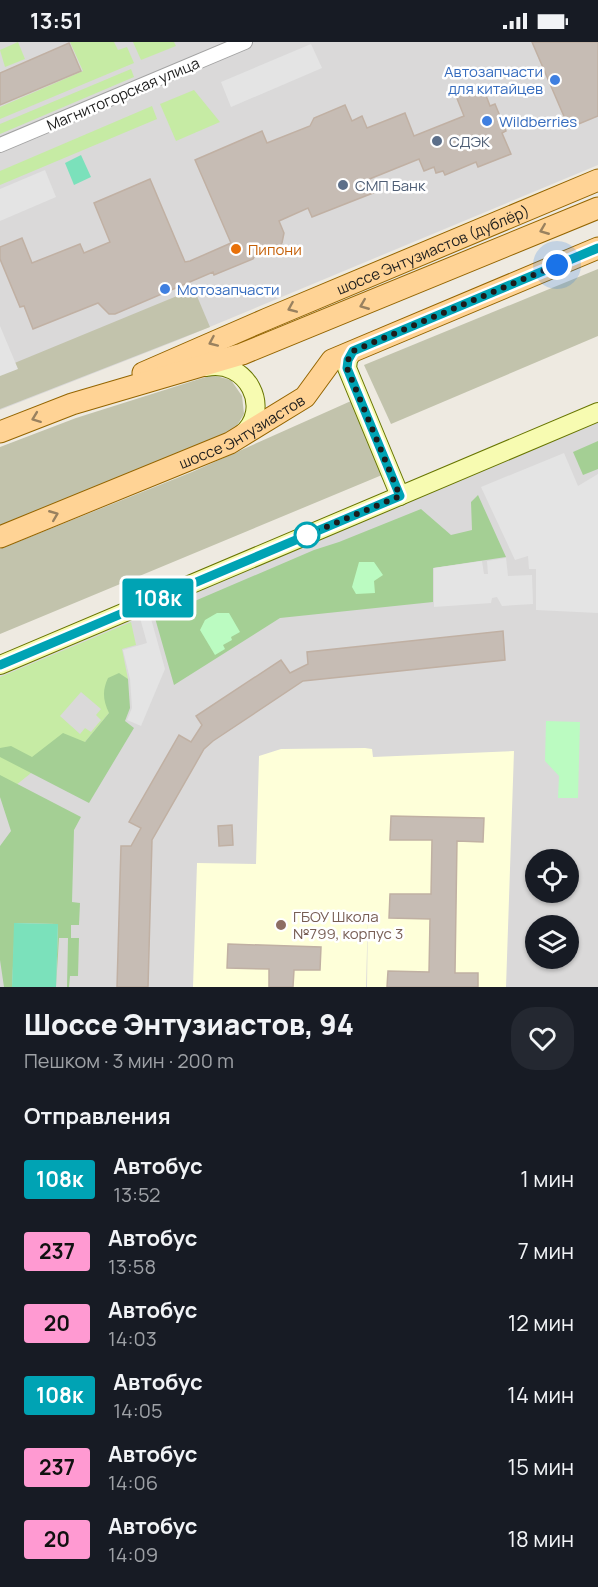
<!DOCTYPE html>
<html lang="ru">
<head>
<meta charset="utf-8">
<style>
  :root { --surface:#171b24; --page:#242831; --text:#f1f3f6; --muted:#9ea1a6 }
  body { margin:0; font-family:Manrope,sans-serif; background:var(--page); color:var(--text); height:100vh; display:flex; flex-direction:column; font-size:22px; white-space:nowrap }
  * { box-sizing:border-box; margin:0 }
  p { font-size:20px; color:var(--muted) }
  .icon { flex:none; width:33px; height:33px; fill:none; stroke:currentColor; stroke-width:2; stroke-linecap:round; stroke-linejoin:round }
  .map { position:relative; height:945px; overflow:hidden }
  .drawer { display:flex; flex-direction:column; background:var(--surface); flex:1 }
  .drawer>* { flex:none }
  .badge { padding:0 12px; border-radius:4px; font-size:21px; line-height:39px }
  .controls { position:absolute; left:525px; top:807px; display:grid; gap:12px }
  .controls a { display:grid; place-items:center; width:54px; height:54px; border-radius:50%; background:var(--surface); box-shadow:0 2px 4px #0004; font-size:30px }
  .you { position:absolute; width:30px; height:30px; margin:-15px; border:4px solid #fff; border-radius:50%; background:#1a73e8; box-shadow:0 0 0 9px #1a73e833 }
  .map>.badge { position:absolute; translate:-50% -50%; box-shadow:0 0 0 3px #fff }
  h2 { padding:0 24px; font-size:22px; line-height:54px }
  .round { display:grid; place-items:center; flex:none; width:63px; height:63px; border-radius:24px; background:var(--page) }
  .head { display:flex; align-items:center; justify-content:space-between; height:102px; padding:0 24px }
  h1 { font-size:28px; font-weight:800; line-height:45px }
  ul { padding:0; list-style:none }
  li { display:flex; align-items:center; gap:18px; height:72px; padding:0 24px }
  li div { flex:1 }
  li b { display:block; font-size:22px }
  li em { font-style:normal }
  li .badge { min-width:66px; font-weight:700; text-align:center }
  .status { display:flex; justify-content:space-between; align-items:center; height:42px; padding:0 30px; background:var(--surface); direction:ltr }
  .status svg { height:16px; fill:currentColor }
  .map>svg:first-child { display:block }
</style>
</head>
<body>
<div class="status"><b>13:51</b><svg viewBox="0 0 49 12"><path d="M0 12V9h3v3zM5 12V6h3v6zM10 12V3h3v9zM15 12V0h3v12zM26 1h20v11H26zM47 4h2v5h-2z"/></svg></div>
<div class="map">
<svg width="598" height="945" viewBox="0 0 598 945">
  <rect width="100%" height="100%" fill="#eeeae1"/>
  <g fill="#dad9d9" fill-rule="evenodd">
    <path d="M0,0H598V123L176,299L0,368Z"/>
    <path d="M598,376V945H0V628ZM536,818H568V850H536ZM536,884H568V916H536Z"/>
  </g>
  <path fill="#feffd9" d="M365,706L372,707L373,715L514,709L506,945H367L368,869L366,945H193L197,821L256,822L259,714L281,707Z"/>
  <g fill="#c2c3ac">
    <path d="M598,227V294L391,382L364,323Z"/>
    <path d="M194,247L210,285L0,367V327Z"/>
    <path d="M212,333L231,338L242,354L244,372L233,390L0,484V405L76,376Z"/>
    <path d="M351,359L382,433L0,592V507L192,430Z"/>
  </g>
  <g fill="#c6eba4" fill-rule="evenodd">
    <path d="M18,0L25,17L5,25L0,8Z"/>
    <path d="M70,0H114L118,8L127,5L134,21L0,77V65L83,29Z"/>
    <path d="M133,0H174L176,4L141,18Z"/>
    <path d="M131,27L134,35L0,92V82Z"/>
    <path d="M194,48L220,80L176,99L160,62Z"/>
    <path d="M152,64L157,77L0,143V129Z"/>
    <path d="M131,580L136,603L122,607L128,637L109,671L85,700L67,702L0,756V635ZM81,650L101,667L96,673L101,678L91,690L85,686L80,692L60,674Z"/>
  </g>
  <g fill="#a4cf94">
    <path d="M598,399V427L583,433L573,410Z"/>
    <path d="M478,453L506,515L433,526V560L280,576L174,643L155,576L314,508L339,500L421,467L451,493L472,488L471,460Z"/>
    <path d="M119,631L128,637L130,666L125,679L134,686L89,761L0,715V706L11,704L32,715L63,691L85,700L109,671C103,658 102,649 108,636Z"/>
    <path d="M0,733L81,775L74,788L72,860L80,861L79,883H71V896H79L78,934H70L69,945H67L68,896H59L56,945L58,882L15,881L12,945H4L0,918V804L11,789L0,755Z"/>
  </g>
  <g fill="#bbfbc1">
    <path d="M359,520H374L383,533L374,539L375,551L356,552L352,545Z"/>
    <path d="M217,571H229L240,590L231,595L232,598L223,603L225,607L215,613L200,588L205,578Z"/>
    <path d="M546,679L580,680L578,756H558L559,734L545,719Z"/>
  </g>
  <g fill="#7be1bb">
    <path d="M81,113L91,135L74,143L65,121Z"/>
    <path d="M14,881L58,882L56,945H12Z"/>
  </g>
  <g fill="#e4e4e4">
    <path d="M311,2L322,26L231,65L221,40Z"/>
    <path d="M45,128L56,155L0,179V147Z"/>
    <path d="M0,284L18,327L0,334Z"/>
    <path d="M564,411L578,444L598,432V571L536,568V527H529L528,514L515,518L481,445Z"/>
    <path d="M506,516L508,534L532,533L533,562L502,564L497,555L492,556L491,561L434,565V526L482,519L484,532H488L487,519Z"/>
    <path d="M150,573L165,627L141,684L127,678L132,666L130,637L123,608L147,601L140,576Z"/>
  </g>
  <g fill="#c6bcb4" stroke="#c0b0a3" stroke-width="1.5">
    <path d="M532,0H598V74L569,86Z"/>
    <path d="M69,1L81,29L0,63V31Z"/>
    <path d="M472,47L474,52L484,48L490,64L495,62L506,89L502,91L511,112L478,125L476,120L445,133L443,129L436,131L434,125L424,129L419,117L367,138L373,151L312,175L308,166L279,179L284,191L282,201L276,208L268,210L258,209L253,217L214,233L213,230L115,272H109L98,261L33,287L24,264L20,265L0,217V205L22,196L32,221L80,202L84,211L110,200L94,161L150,137L185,220L190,219L231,201L195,118L262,89L267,101L310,84L314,76L345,63L352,79L362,74L367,86L405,71L414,94L464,74L456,54Z"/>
    <path d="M503,589L505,618L303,639L213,699L204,707L152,798L148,945H117L121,804H131L141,786L129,780L179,693L191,700L202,683L196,674L281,618L290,631L308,622L307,610Z"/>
    <path d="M391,774L484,776L483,800L457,799L455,931H478V945H387L388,929L429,930L430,877L389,876L390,852H431L432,798H390Z"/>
    <path d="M232,783L233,803L219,804L218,784Z"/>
    <path d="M228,902L321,905L320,928H294L293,945H269V927L227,926Z"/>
  </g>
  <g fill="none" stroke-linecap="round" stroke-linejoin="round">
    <g stroke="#a3a3a3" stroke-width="16">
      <path id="street" d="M0,103L245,0"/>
    </g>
    <g stroke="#677501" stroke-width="20">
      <g id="secondary">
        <path d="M353,309L348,318L347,326L400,454"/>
        <path d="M206,325C246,316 274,367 241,393"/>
        <path d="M0,623L598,370"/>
      </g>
    </g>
    <g stroke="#946500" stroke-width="23">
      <g id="primary">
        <path id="s1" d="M143,331L267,277L598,138"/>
        <path d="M0,390L72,362L242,312L598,166"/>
        <path id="s2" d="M0,495L230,401L305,355L332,318L598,206"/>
      </g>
    </g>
    <use href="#street" stroke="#fff" stroke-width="14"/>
    <use href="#secondary" stroke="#f7fbb1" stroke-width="18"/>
    <use href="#primary" stroke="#ffd395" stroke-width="21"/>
  </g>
  <defs><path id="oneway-chevron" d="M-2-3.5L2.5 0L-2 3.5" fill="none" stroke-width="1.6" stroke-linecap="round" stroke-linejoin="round" transform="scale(1.5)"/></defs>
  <g stroke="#99815f">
    <use href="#oneway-chevron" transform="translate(544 188) rotate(158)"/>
    <use href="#oneway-chevron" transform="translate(364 263) rotate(158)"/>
    <use href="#oneway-chevron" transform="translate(292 266) rotate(157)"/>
    <use href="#oneway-chevron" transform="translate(213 300) rotate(156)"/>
    <use href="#oneway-chevron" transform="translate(36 376) rotate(159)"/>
    <use href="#oneway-chevron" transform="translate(54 473) rotate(-22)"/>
  </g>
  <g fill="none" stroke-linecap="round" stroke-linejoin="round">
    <g stroke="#fff" stroke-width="14">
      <path id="line" d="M0,623L400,454L347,326L348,318L353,309L598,206"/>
    </g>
    <use href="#line" stroke="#00a3b4" stroke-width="9"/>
    <path stroke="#1c1c1c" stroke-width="6" stroke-dasharray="0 10.8" d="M307,493L400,454L347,326L348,318L353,309L557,223"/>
  </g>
  <g fill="#3f7fe0" stroke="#fff" stroke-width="2">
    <circle cx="555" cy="38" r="6"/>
    <circle cx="487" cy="79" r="6"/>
    <circle cx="165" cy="247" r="6"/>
  </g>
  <g fill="#5c6f8a" stroke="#fff" stroke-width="2">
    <circle cx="437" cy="99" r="6"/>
    <circle cx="343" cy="143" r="6"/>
  </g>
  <circle fill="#e8710a" stroke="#fff" stroke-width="2" cx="236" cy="207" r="6"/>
  <circle fill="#fff" stroke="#00a3b4" stroke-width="3" cx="307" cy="493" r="12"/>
  <circle fill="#8d6e63" stroke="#fff" stroke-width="2" cx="281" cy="883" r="6"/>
  <g text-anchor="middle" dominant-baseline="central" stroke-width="5" stroke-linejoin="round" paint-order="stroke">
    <g font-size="15" fill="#366cbe" stroke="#fff" text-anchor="start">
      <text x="543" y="29" text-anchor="end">Автозапчасти<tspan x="543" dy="17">для китайцев</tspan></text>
      <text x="499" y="79">Wildberries</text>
      <text x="177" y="247">Мотозапчасти</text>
    </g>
    <g font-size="15" fill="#1c1c1c" stroke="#fff">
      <text transform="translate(123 52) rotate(-23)">Магнитогорская улица</text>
      <text stroke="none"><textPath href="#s1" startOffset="315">шоссе Энтузиастов (дублёр)</textPath></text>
      <text stroke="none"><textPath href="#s2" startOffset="264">шоссе Энтузиастов</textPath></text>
    </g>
    <g font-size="15" fill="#4e5e75" stroke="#fff" text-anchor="start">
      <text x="449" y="99">СДЭК</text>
      <text x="355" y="143">СМП Банк</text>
    </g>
    <g font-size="15" fill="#c56008" stroke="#fff" text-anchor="start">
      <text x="248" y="207">Пипони</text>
    </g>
    <g font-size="15" fill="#785e54" stroke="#fff" text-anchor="start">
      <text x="293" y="874">ГБОУ Школа<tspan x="293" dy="17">№799, корпус 3</tspan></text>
    </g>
  </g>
</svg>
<div class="controls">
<a><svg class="icon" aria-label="locate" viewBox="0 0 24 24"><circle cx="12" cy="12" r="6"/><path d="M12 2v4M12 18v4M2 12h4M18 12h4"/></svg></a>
<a><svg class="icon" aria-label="layers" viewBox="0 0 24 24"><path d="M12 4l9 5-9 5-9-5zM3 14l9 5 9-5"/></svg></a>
</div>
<div class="you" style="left:557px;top:223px"></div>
<b class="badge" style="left:158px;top:556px;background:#00a3b4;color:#fff">108к</b>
</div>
<section class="drawer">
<div class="head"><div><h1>Шоссе Энтузиастов, 94</h1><p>Пешком · 3 мин · 200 m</p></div><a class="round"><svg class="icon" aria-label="heart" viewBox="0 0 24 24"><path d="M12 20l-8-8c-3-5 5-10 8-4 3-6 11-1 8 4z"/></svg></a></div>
<h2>Отправления</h2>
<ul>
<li><span class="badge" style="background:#00a3b4;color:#fff">108к</span><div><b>Автобус</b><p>13:52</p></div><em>1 мин</em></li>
<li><span class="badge" style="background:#ff9ad2;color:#111">237</span><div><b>Автобус</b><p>13:58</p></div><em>7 мин</em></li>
<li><span class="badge" style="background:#ff9ad2;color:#111">20</span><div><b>Автобус</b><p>14:03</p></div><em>12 мин</em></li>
<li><span class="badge" style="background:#00a3b4;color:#fff">108к</span><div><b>Автобус</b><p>14:05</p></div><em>14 мин</em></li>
<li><span class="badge" style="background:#ff9ad2;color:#111">237</span><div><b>Автобус</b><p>14:06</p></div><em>15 мин</em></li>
<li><span class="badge" style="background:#ff9ad2;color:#111">20</span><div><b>Автобус</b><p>14:09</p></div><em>18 мин</em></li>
</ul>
</section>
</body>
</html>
